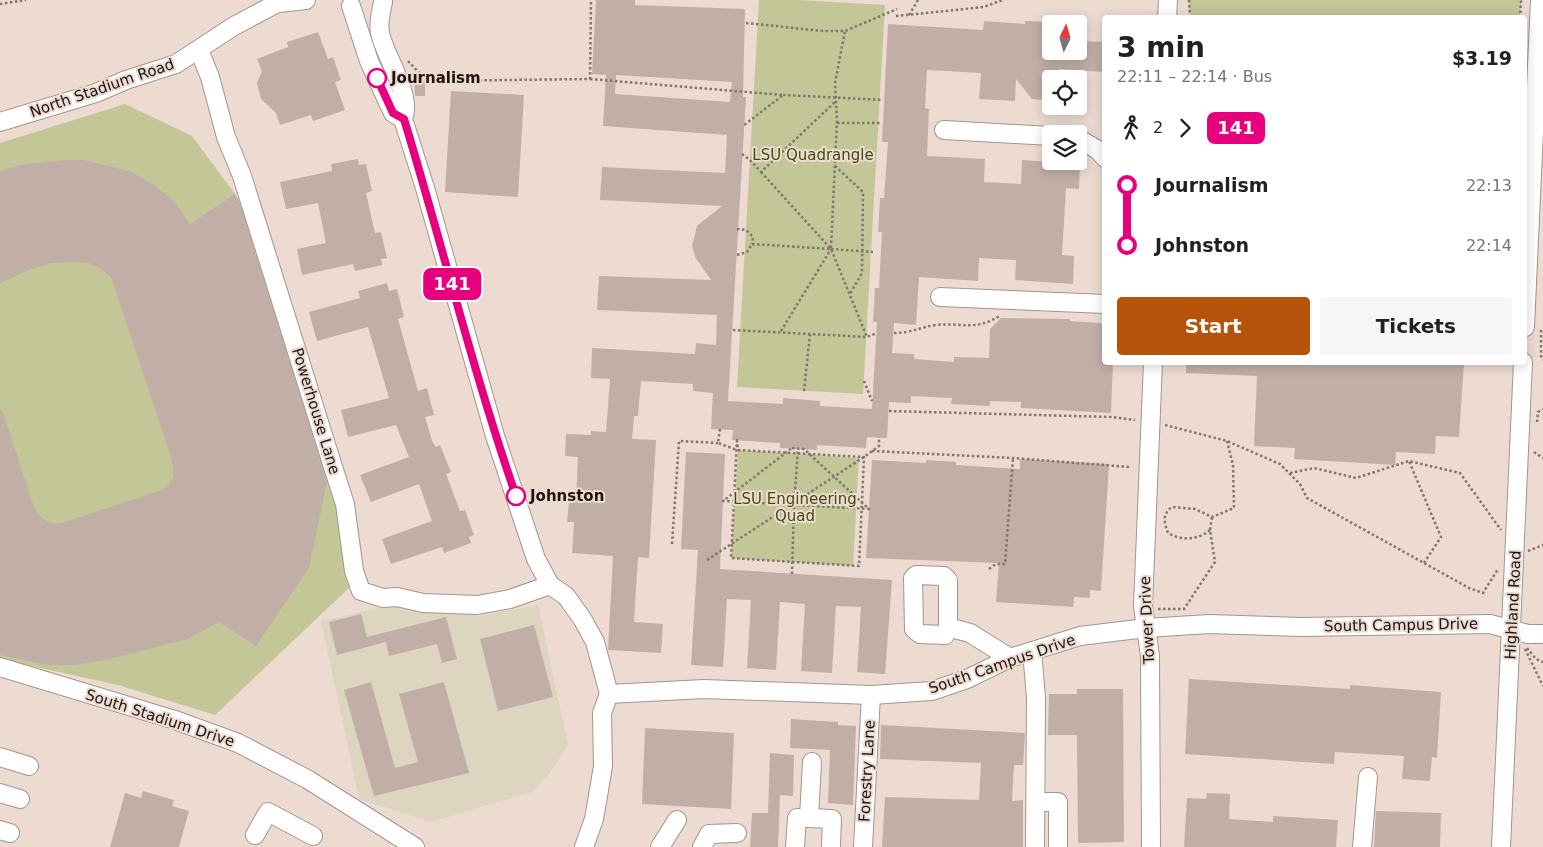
<!DOCTYPE html>
<html lang="en">
<head>
<meta charset="utf-8">
<style>
  :root { --surface:#fff; --page:#f6f6f6; --text:#202124; --muted:#757577; --accent:#b45309 }
  body { margin:0; font-family:"DejaVu Sans",sans-serif; background:var(--page); color:var(--text); height:100vh; display:flex; flex-direction:column; font-size:19px; white-space:nowrap }
  * { box-sizing:border-box; margin:0 }
  p { font-size:16px; color:var(--muted) }
  .icon { flex:none; width:28px; height:28px; fill:none; stroke:currentColor; stroke-width:2; stroke-linecap:round; stroke-linejoin:round }
  .map { position:relative; flex:1; overflow:hidden }
  .drawer { position:absolute; left:1102px; top:15px; width:425px; height:350px; display:flex; flex-direction:column; background:var(--surface); border-radius:5px; box-shadow:0 2px 12px #0003 }
  .drawer>* { flex:none }
  .badge { padding:0 10px; border-radius:8px; font-size:18px; line-height:32px }
  .needle { width:32px; rotate:5deg }
  .controls { position:absolute; left:1042px; top:15px; display:grid; gap:10px }
  .controls a { display:grid; place-items:center; width:45px; height:45px; border-radius:5px; background:var(--surface); box-shadow:0 2px 12px #0003; font-size:25px }
  .map>.badge { position:absolute; translate:-50% -50%; box-shadow:0 0 0 2px #fff }
  .legs { display:flex; align-items:center; gap:8px; height:55px; padding:0 15px; font-size:16px }
  .legs p { margin-inline-start:auto }
  .head { display:flex; align-items:center; justify-content:space-between; height:85px; padding:0 15px }
  h1 { font-size:28px; font-weight:700; line-height:38px }
  .button { display:flex; gap:10px; margin-top:auto; padding:10px 15px }
  .button a { flex:1; height:58px; border-radius:5px; background:var(--accent); color:#fff; font-size:20px; font-weight:700; line-height:58px; text-align:center }
  .button a+a { background:var(--page); color:var(--text) }
  ul { padding:0 15px; list-style:none }
  li { display:flex; align-items:center; gap:18px; height:60px; font-size:19px }
  li i { display:grid; place-items:center; width:8px; height:100%; margin:0 6px; background:currentColor }
  li i::after { content:''; width:12px; height:12px; margin:-6px; border:4px solid; border-radius:50%; background:var(--surface) }
  li p { margin-inline-start:auto }
  li:first-child i { background:linear-gradient(#0000 50%,currentColor 0) }
  li:last-child i { background:linear-gradient(currentColor 50%,#0000 0) }
  .map>svg:first-child { display:block }
</style>
</head>
<body>
<div class="map">
<svg width="1543" height="847" viewBox="0 0 1543 847">
  <rect width="100%" height="100%" fill="#eddbd2"/>
  <path fill="#ddd5bf" d="M397,604L479,616L538,605L568,745L550,773L532,792L431,822L359,799L321,621Z"/>
  <g fill="#c3c797">
    <path d="M759,0H798L885,5L863,394L737,387Z"/>
    <path d="M1189,0H1521L1520,17L1190,18Z"/>
    <path d="M125,104L192,136L235,194L245,215L313,416L341,524L350,587L215,715L118,685L0,659V143Z"/>
    <path d="M738,450L859,458L853,566L731,558Z"/>
  </g>
  <g fill="#c1afa7" fill-rule="evenodd">
    <path d="M596,0H635V5L745,9L743,97H746L728,401L783,404V398L820,401V406L872,409L877,322H873L875,288H879L882,232H878L880,198H884L888,142H882L888,24L983,30L984,21L1025,24V21L1051,22V51H1079V41L1105,42V72L1059,69L1058,79H1051V94L1046,100L1032,99L1016,79L1015,101L979,99L981,73L927,70L925,108L929,109L927,156L985,159L984,182L1021,184L1022,160L1080,164L1079,189L1066,188L1062,255L1074,256L1073,284L1015,280L1016,260L979,258L978,281L919,277L916,325L894,323L892,353L914,354V359L954,362V357L989,358L990,329L1001,318L1070,319V321L1101,323L1105,327V362H1113L1111,413L1021,408V402L990,401V406L951,404L952,398L911,396V403L889,402L887,438L867,437L866,448L817,445V450L780,448V443L732,440L733,430L711,429L713,393L693,391V384L641,381L638,416H634L632,439L656,440L649,558L638,557L634,622L663,624L661,653L608,650L613,556L572,553L574,522H567L569,501H576L578,457L565,456L566,434L591,435V431L606,432L610,379L591,378L592,348L695,354L696,343L716,345L717,315L597,310L599,276L711,280L695,257L692,246L697,226L722,206L600,200L602,167L725,173L727,135L603,126L606,75L592,74ZM616,75L732,82L730,102L615,94Z"/>
    <path d="M318,32L328,59L333,57L341,80L335,82L345,110L313,121L311,115L280,125L276,113L261,99L257,83L262,71L257,59L288,47L287,42Z"/>
    <path d="M414,80L425,81V96H415Z"/>
    <path d="M451,91L524,95L518,197L445,192Z"/>
    <path d="M358,159L359,165L366,164L372,191L366,193L375,233L381,232L387,258L381,259L382,265L355,271L353,264L302,275L297,249L326,243L318,203L286,209L280,182L332,171L331,164Z"/>
    <path d="M65,160H85L129,171L153,184L174,201L190,224L235,194L239,201L327,482L309,568L256,646L219,622L188,639L106,660L76,665H47L0,655V410H2L33,504L38,514L46,521L54,524L62,523L162,490L169,484L173,477V466L169,451L111,277L101,269L88,263L73,262L52,263L31,269L0,283V171L24,164Z"/>
    <path d="M387,283L389,291L397,289L404,317L398,319L418,391L427,388L434,415L425,417L432,441L436,447L440,445L451,472L446,474L460,511L465,510L474,535L469,537L471,543L444,553L442,547L391,564L382,539L432,521L419,484L371,502L360,475L409,457L396,425L348,437L341,410L389,398L368,327L317,341L309,312L360,298L358,291Z"/>
    <path d="M1186,362H1464L1459,437L1436,436L1435,454L1396,452L1395,465L1294,459L1295,448L1254,446L1257,376L1186,373Z"/>
    <path d="M686,452L725,454L720,569L892,580L885,674L857,672L861,607L836,606L832,673L801,671L805,604L780,602L776,670L747,668L751,600L727,599L723,667L691,665L698,550L681,549Z"/>
    <path d="M1020,459L1109,464L1101,591L1090,590V598L1074,597L1073,607L996,602L999,563L866,558L872,460L926,463V460L956,462V465L1020,469Z"/>
    <path d="M361,614L367,637L446,617L457,659L442,663L437,644L389,656L386,642L337,655L329,622Z"/>
    <path d="M534,625L553,697L498,711L480,639Z"/>
    <path d="M1189,679L1350,689V685L1441,692L1437,758L1432,757L1430,781L1402,779L1404,756L1335,752L1334,764L1185,754Z"/>
    <path d="M371,682L395,768L418,762L399,694L444,682L469,773L374,796L344,690Z"/>
    <path d="M1077,689H1123L1124,842L1078,843L1077,735H1048L1049,694H1077Z"/>
    <path d="M791,719L838,722V725L856,726L853,805L828,803L830,750L790,748Z"/>
    <path d="M881,725L1025,733L1023,765H1014L1012,801L1023,800V847H882L885,797L979,800L981,763L880,759Z"/>
    <path d="M645,728L734,733L731,809L642,804Z"/>
    <path d="M770,753L794,755L793,796L780,795L778,847H750L752,813H768Z"/>
    <path d="M143,791L174,800L172,806L189,811L179,847H110L125,793L141,798Z"/>
    <path d="M1207,793L1230,794L1229,819L1273,822V816L1338,820L1336,847H1184L1187,798L1206,799Z"/>
    <path d="M1376,811L1441,813L1440,847H1374Z"/>
  </g>
  <g fill="none" stroke-linecap="round" stroke-linejoin="round">
    <g stroke="#a5948c" stroke-width="20">
      <g id="minor">
        <path d="M383,2C381,12 378,22 380,33C385,57 413,95 403,119L425,188L495,436L536,559L550,585L566,596L583,620L595,642L609,694L602,713L603,766L599,790L594,819L584,847"/>
        <path d="M279,3L306,0"/>
        <path d="M351,6L369,61L393,113L403,119"/>
        <path d="M1167,18L1168,0"/>
        <path d="M199,50L210,77L226,137L242,176L334,470L345,504L354,571L361,591L383,598L397,597L423,603L477,605L510,599L550,585"/>
        <path d="M0,122L96,93L126,80L176,64L234,26L283,0"/>
        <path d="M944,130L1051,136"/>
        <path d="M1079,139L1098,150L1105,158"/>
        <path d="M940,297L1105,304"/>
        <path d="M1525,327L1540,0"/>
        <path d="M948,627L945,635L920,634L914,629L913,578L916,575L944,576L948,580V627L970,633L1010,658"/>
        <path d="M1032,651L1036,698L1035,847"/>
        <path d="M0,667L175,720L238,743L307,779L415,847"/>
        <path d="M609,694L704,689L871,695L932,691L967,679L1010,658L1080,636L1146,628L1209,624L1301,627L1490,624L1528,634H1543"/>
        <path d="M0,757L29,766"/>
        <path d="M812,762L809,818L832,819L831,847"/>
        <path d="M0,793L20,799"/>
        <path d="M1036,802H1058V847"/>
        <path d="M0,830L10,833"/>
        <path d="M255,835L268,812L313,836"/>
        <path d="M660,847L677,820"/>
        <path d="M702,847L709,834L737,833"/>
        <path d="M795,847L797,818H809"/>
        <path d="M863,847L871,695"/>
        <path d="M1151,847L1150,656L1143,606L1153,362"/>
        <path d="M1362,847L1368,777"/>
        <path d="M1501,847L1523,362"/>
      </g>
    </g>
    <g stroke="#81756f" stroke-width="2.5" stroke-dasharray="2.5 2.5" stroke-linecap="butt">
      <path d="M1189,0L1190,18"/>
      <path d="M0,4L26,0"/>
      <path d="M909,15L918,0"/>
      <path d="M896,16L984,7L1002,0"/>
      <path d="M1520,18L1521,0"/>
      <path d="M746,23L823,31H845L897,9"/>
      <path d="M408,61L427,81L590,79L591,0"/>
      <path d="M590,79L783,95L743,126"/>
      <path d="M783,95L883,100"/>
      <path d="M837,123H881"/>
      <path d="M742,154L750,160L761,172L836,101"/>
      <path d="M835,166L863,192L862,273L850,294"/>
      <path d="M761,172L831,249L867,337"/>
      <path d="M737,229L746,230L753,237L752,244"/>
      <path d="M831,249L873,252"/>
      <path d="M737,255L747,252L752,244L831,249L837,120L835,83L845,31"/>
      <path d="M733,330L867,337L877,333"/>
      <path d="M1541,330V356L1543,360"/>
      <path d="M781,331L831,249"/>
      <path d="M894,333C912,333 920,327 936,325C963,322 975,332 1001,315"/>
      <path d="M864,381L872,401"/>
      <path d="M804,391L810,334"/>
      <path d="M889,411L1111,417L1135,420"/>
      <path d="M1537,422L1538,412L1543,409"/>
      <path d="M1165,425L1227,441L1280,464L1300,484L1307,498L1469,588L1483,593L1498,569"/>
      <path d="M720,429L718,443L737,450"/>
      <path d="M737,440L738,450L864,457L859,566L731,558Z"/>
      <path d="M792,448L804,449L869,509L723,501Z"/>
      <path d="M872,451L1013,458L1129,467"/>
      <path d="M1534,452L1543,458"/>
      <path d="M1290,473L1314,468L1356,478L1409,461"/>
      <path d="M1210,530C1198,540 1182,541 1168,533C1164,522 1162,514 1172,507L1195,509L1212,517L1234,508L1233,465L1227,441"/>
      <path d="M672,544L679,441L718,443"/>
      <path d="M1528,551L1543,545"/>
      <path d="M707,560L864,457L879,446V437"/>
      <path d="M1424,563L1441,537L1409,461L1460,473L1501,530"/>
      <path d="M989,569L996,564H1005L1013,458"/>
      <path d="M792,574L794,505L798,449"/>
      <path d="M1158,609H1184L1215,562L1210,530L1212,517"/>
      <path d="M1527,648L1536,659L1543,662"/>
      <path d="M1525,649L1543,686"/>
    </g>
    <use href="#minor" stroke="#fff" stroke-width="18"/>
  </g>
  <g fill="none" stroke-linecap="round" stroke-linejoin="round">
    <g stroke="#fff" stroke-width="11">
      <path id="line-1" d="M377,78L393,113L404,119C442,244 473,372 516,496"/>
    </g>
    <use href="#line-1" stroke="#e6007e" stroke-width="8"/>
  </g>
  <g fill="#fff" stroke="#e6007e" stroke-width="2.5">
    <circle cx="377" cy="78" r="9"/>
    <circle cx="516" cy="496" r="9"/>
  </g>
  <g text-anchor="middle" dominant-baseline="central" stroke-width="4" stroke-linejoin="round" paint-order="stroke">
    <g font-size="15" font-weight="bold" fill="#1b1512" stroke="#eddbd2" text-anchor="start">
      <text x="391" y="78">Journalism</text>
      <text x="530" y="496">Johnston</text>
    </g>
    <g font-size="15" fill="#1b1512" stroke="#eddbd2">
      <text transform="translate(102 88) rotate(-19)">North Stadium Road</text>
      <text transform="translate(316 411) rotate(73)">Powerhouse Lane</text>
      <text transform="translate(1513 605) rotate(-87)">Highland Road</text>
      <text transform="translate(1147 620) rotate(-93)">Tower Drive</text>
      <text transform="translate(1401 625) rotate(-1)">South Campus Drive</text>
      <text transform="translate(1002 664) rotate(-19)">South Campus Drive</text>
      <text transform="translate(160 718) rotate(18)">South Stadium Drive</text>
      <text transform="translate(867 771) rotate(-87)">Forestry Lane</text>
    </g>
    <g font-size="15" fill="#47490d" stroke="#eddbd2">
      <text x="813" y="155">LSU Quadrangle</text>
      <text x="795" y="499">LSU Engineering<tspan x="795" dy="17">Quad</tspan></text>
    </g>
  </g>
</svg>
<div class="controls">
<a><svg class="needle" viewBox="-14 -14 28 28"><path d="M0-13l5 13h-10z" fill="#e53935"/><path d="M0 13l5-13h-10z" fill="#757577"/></svg></a>
<a><svg class="icon" aria-label="locate" viewBox="0 0 24 24"><circle cx="12" cy="12" r="6"/><path d="M12 2v4M12 18v4M2 12h4M18 12h4"/></svg></a>
<a><svg class="icon" aria-label="layers" viewBox="0 0 24 24"><path d="M12 4l9 5-9 5-9-5zM3 14l9 5 9-5"/></svg></a>
</div>
<b class="badge" style="left:452px;top:284px;background:#e6007e;color:#fff">141</b>
<section class="drawer">
<div class="head"><div><h1>3 min</h1><p>22:11 – 22:14 · Bus</p></div><b>$3.19</b></div>
<div class="legs"><svg class="icon" aria-label="walk" viewBox="0 0 24 24"><circle cx="13" cy="4" r="2"/><path d="M13 8l-2 6 4 7M11 14l-3 7M7 12l3-4h3l4 4"/></svg>2<svg class="icon" aria-label="forward" viewBox="0 0 24 24"><path d="M9 5l7 7-7 7"/></svg><b class="badge" style="background:#e6007e;color:#fff">141</b></div>
<ul>
<li><i style="color:#e6007e"></i><b>Journalism</b><p>22:13</p></li>
<li><i style="color:#e6007e"></i><b>Johnston</b><p>22:14</p></li>
</ul>
<div class="button"><a>Start</a><a>Tickets</a></div>
</section>
</div>
</body>
</html>
